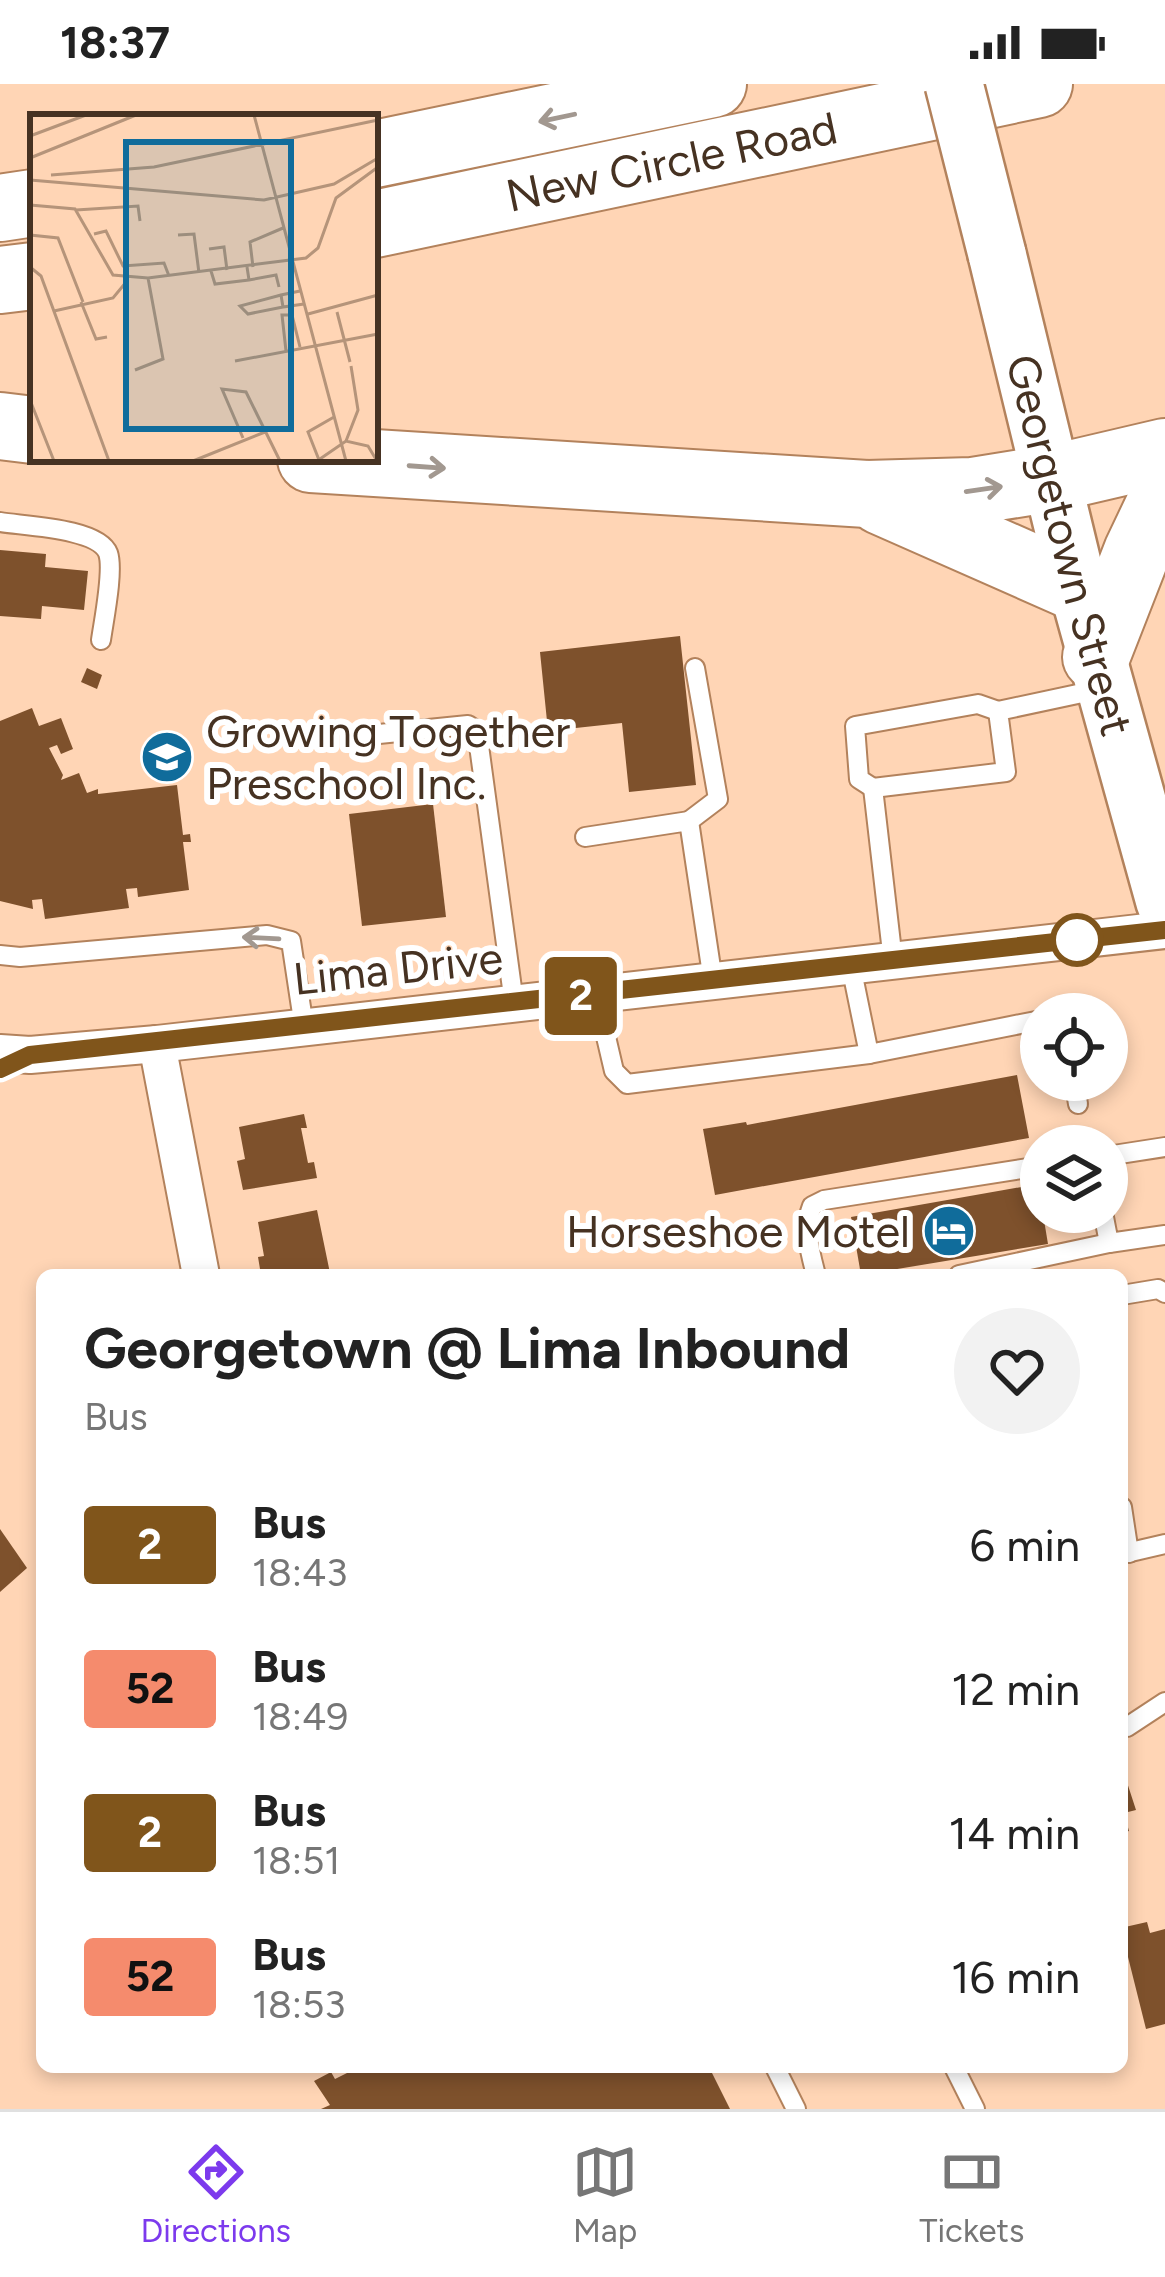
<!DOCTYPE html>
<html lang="en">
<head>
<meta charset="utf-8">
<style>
  :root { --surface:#fff; --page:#f2f2f2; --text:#222; --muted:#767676; --line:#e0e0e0; --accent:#7c3aed }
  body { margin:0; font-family:Figtree,sans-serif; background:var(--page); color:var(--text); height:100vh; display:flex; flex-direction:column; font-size:45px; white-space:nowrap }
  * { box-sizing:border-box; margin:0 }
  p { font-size:39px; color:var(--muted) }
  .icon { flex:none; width:66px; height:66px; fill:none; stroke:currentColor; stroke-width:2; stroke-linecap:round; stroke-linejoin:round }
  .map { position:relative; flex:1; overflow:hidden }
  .sheet { position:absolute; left:36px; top:1185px; width:1092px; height:804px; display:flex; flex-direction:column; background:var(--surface); border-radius:18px; box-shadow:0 6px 18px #0003 }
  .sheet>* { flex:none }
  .badge { padding:0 24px; border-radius:9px; font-size:42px; line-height:78px }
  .fabs { position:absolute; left:1020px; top:909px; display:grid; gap:24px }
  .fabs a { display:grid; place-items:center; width:108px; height:108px; border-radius:50%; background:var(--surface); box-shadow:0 6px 18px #0003; font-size:60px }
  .map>.badge { position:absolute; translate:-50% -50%; box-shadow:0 0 0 6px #fff }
  .round { display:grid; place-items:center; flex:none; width:126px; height:126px; border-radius:63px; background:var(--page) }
  .head { display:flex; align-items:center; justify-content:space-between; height:204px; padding:0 48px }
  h1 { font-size:57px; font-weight:700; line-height:90px }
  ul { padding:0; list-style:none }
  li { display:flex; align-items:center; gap:36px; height:144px; padding:0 48px }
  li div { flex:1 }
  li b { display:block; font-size:45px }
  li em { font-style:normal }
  li .badge { min-width:132px; font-weight:700; text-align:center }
  .status { display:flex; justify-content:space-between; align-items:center; height:84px; padding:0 60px; background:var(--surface); direction:ltr }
  .status svg { height:33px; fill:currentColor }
  .tabs { display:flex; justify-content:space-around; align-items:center; height:168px; border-top:3px solid var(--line); background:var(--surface); font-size:33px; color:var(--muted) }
  .tabs a { display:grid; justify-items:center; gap:6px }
  .tabs .active { color:var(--accent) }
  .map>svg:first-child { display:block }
</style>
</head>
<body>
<div class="status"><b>18:37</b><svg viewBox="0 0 49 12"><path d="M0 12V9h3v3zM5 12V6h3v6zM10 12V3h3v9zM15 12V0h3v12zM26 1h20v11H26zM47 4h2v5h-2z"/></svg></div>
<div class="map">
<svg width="1165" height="2025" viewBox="0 0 1165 2025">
  <rect width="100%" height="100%" fill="#ffd5b5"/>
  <g fill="#7e512c">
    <path d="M0,466L46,470L45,483L88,487L84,526L42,522L41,535L0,532Z"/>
    <path d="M680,552L696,701L629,708L622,639L548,647L540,568Z"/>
    <path d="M87,584L102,591L97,605L81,598Z"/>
    <path d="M32,624L39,642L61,634L73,665L61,670L57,661L49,664L63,691L61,696L79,689L87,709L98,705V710L177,701L183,751L190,750L191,758H183L189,806L138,813L137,804L126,805L129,824L45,835L42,815L32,816L33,825L0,817V637Z"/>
    <path d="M433,720L446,833L362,842L349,730Z"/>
    <path d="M1017,991L1029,1054L715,1111L703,1045L746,1038L747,1041Z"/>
    <path d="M304,1030L307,1044H301L308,1079L314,1078L317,1094L243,1106L237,1077L245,1075L239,1043Z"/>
    <path d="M1038,1100L1048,1160L861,1191L851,1133Z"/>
    <path d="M317,1126L330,1189L261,1191L258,1173L264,1172L258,1138Z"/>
    <path d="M0,1445L27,1484L0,1508Z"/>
    <path d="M1122,1683L1136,1726L1124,1729L1129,1747L1122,1749Z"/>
    <path d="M1147,1838L1150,1849L1165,1845V1940L1146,1945L1124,1857L1128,1855L1125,1843Z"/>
    <path d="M359,1983H709L730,2025H321L330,2021L314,1997L331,1988L335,1995Z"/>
  </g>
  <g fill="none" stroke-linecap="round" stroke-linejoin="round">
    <g stroke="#b3825c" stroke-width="22">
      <g id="lane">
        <path d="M0,438C24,442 98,444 108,469C114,486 104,535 101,556"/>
        <path d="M369,651L468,641L477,647L514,919"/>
        <path d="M873,704L859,695L855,642L978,620L998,627"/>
        <path d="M689,737L718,715L695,584"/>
        <path d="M585,753L689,737L713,897"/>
        <path d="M0,871L20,873L267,851L291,857L304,943"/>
        <path d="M893,877L873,704L1006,688L998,627L1101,605"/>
        <path d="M851,882L869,970L1041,936"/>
        <path d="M596,910L614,987L627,1000L869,970"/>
        <path d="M1074,996L1078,1020"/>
        <path d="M1107,1072L1165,1063"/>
        <path d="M1103,1128L1109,1159L1165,1151"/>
        <path d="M816,1191C810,1168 803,1145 812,1122L824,1116L1041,1082"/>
        <path d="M959,1191L1109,1159"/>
        <path d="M1122,1211L1158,1205L1165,1209"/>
        <path d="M1122,1423L1129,1469"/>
        <path d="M1122,1470L1165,1460"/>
        <path d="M1127,1643L1165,1618"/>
        <path d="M775,1983L796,2025"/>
        <path d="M954,1983L975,2025"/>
      </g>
    </g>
    <g stroke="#b3825c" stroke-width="40">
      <g id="street">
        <path d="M157,960L201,1191"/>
        <path d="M0,969L30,971L157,960L1165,846"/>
      </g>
    </g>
    <g stroke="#b3825c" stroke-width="62">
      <g id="primary">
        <path id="s1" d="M997,170L1078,504L1165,818"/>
      </g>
    </g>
    <g stroke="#b3825c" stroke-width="70">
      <g id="highway">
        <path d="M375,70L713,0"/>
        <path d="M0,124L33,119"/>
        <path id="s2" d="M375,140L1039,0"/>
        <path d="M0,196L33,192"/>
        <path d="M0,342L33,346"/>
        <path d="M311,375L867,410L972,407L1054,394L1165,368"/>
        <path d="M881,417L1078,504"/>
        <path d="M1096,573L1137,468L1165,409"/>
      </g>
    </g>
    <use href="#lane" stroke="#fff" stroke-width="18"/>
    <use href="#street" stroke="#fff" stroke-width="36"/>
    <use href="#primary" stroke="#fff" stroke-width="57"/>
    <use href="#highway" stroke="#fff" stroke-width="66"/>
    <g stroke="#b3825c" stroke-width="62" stroke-linecap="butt">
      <path id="primary-bridge" d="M954,0L997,170"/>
    </g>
    <use href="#primary-bridge" stroke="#fff" stroke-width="57"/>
  </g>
  <defs><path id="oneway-shaft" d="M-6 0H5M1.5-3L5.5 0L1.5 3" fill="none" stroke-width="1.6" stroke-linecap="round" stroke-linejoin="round" transform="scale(3)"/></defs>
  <g stroke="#a29890">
    <use href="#oneway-shaft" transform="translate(557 34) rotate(168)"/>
    <use href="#oneway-shaft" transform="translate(427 383) rotate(4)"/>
    <use href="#oneway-shaft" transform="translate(984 405) rotate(-8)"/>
    <use href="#oneway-shaft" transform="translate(261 854) rotate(-177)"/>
  </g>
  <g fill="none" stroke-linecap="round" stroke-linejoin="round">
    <g stroke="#fff" stroke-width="27">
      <path id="line" d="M0,985L30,971L1165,846"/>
    </g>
    <use href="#line" stroke="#80551b" stroke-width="18"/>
  </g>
  <defs>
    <g id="school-disc" transform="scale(2.7)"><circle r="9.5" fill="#106c9b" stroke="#fff"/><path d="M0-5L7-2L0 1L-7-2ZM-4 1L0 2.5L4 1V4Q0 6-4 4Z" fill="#fff"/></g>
    <g id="hotel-disc" transform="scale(2.7)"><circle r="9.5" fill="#106c9b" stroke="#fff"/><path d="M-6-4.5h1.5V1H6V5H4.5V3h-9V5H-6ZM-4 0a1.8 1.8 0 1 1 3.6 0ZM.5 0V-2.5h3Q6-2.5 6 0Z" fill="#fff"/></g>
  </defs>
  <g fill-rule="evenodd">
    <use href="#school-disc" x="167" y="673"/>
    <use href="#hotel-disc" x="949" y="1147"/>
  </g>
  <circle fill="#fff" stroke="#80551b" stroke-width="6" cx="1077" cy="856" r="24"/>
  <g text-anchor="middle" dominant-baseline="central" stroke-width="12" stroke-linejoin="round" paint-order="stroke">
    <g font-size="45" fill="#463222" stroke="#fff">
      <text stroke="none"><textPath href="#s2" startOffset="303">New Circle Road</textPath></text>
      <text stroke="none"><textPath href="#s1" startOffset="300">Georgetown Street</textPath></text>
      <text transform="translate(398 884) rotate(-6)">Lima Drive</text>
    </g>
    <g font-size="45" fill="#463222" stroke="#fff" text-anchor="start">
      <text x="206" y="647">Growing Together<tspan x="206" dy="52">Preschool Inc.</tspan></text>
      <text x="910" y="1147" text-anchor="end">Horseshoe Motel</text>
    </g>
  </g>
  <g transform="translate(30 30)">
    <rect width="348" height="348" fill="#ffd5b5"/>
    <path fill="none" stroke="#b5947a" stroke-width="3" d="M224,1L316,347M0,22L56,1M0,44L106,1M21,61L124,53L348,6M0,66L234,86L304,70L348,44M0,91L45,95L83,161L118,164L276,144L288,134L306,84L348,53M46,96L108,92L110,107M64,120L76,117L93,152L134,149L139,162M0,121L28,124L53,188M148,121L164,120L169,159M179,135L194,133L197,156M0,153L11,162L79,347M217,153L219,166L246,161L249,173M223,153L220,128L253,114M181,157L185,170L219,166M270,177L251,181L253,193L274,190M251,181L210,192L218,200L253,193M51,188L66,225L77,223M24,197L83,184L97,167M307,198L320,248M278,200L348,181M256,237L252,201H262L270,233M205,247L348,220M105,256L133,245L118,164M0,286L24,347M213,324L192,275L216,278L250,347M316,327L328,296L321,252M289,346L278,318L304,303M163,347L235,318M287,347L316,327L338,332L347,347"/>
    <path fill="#106c9b" fill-opacity="0.15" stroke="#106c9b" stroke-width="6" d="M96,28H261V315H96Z"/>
    <rect width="348" height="348" fill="none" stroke="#463222" stroke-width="6"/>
  </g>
</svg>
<div class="fabs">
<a><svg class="icon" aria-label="locate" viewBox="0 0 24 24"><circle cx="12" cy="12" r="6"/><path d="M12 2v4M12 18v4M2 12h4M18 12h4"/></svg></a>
<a><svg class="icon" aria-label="layers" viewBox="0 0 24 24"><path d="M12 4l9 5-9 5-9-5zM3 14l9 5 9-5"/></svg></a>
</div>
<b class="badge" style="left:581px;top:912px;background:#80551b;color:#fff">2</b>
<section class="sheet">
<div class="head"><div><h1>Georgetown @ Lima Inbound</h1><p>Bus</p></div><a class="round"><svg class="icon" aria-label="heart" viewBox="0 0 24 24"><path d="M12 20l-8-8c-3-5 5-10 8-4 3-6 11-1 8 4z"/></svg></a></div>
<ul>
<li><span class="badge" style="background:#80551b;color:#fff">2</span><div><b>Bus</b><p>18:43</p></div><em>6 min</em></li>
<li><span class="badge" style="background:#f58b6d;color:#111">52</span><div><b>Bus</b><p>18:49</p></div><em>12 min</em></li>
<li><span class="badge" style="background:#80551b;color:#fff">2</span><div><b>Bus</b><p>18:51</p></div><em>14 min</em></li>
<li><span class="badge" style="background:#f58b6d;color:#111">52</span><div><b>Bus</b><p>18:53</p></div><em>16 min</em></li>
</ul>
</section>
</div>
<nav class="tabs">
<a class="active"><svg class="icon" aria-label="directions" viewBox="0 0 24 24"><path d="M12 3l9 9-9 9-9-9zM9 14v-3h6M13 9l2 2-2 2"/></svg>Directions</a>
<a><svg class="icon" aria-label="map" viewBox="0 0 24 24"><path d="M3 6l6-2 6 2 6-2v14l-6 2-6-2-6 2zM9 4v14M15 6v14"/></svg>Map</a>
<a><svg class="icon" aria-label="tickets" viewBox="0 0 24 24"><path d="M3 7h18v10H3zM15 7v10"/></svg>Tickets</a>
</nav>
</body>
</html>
